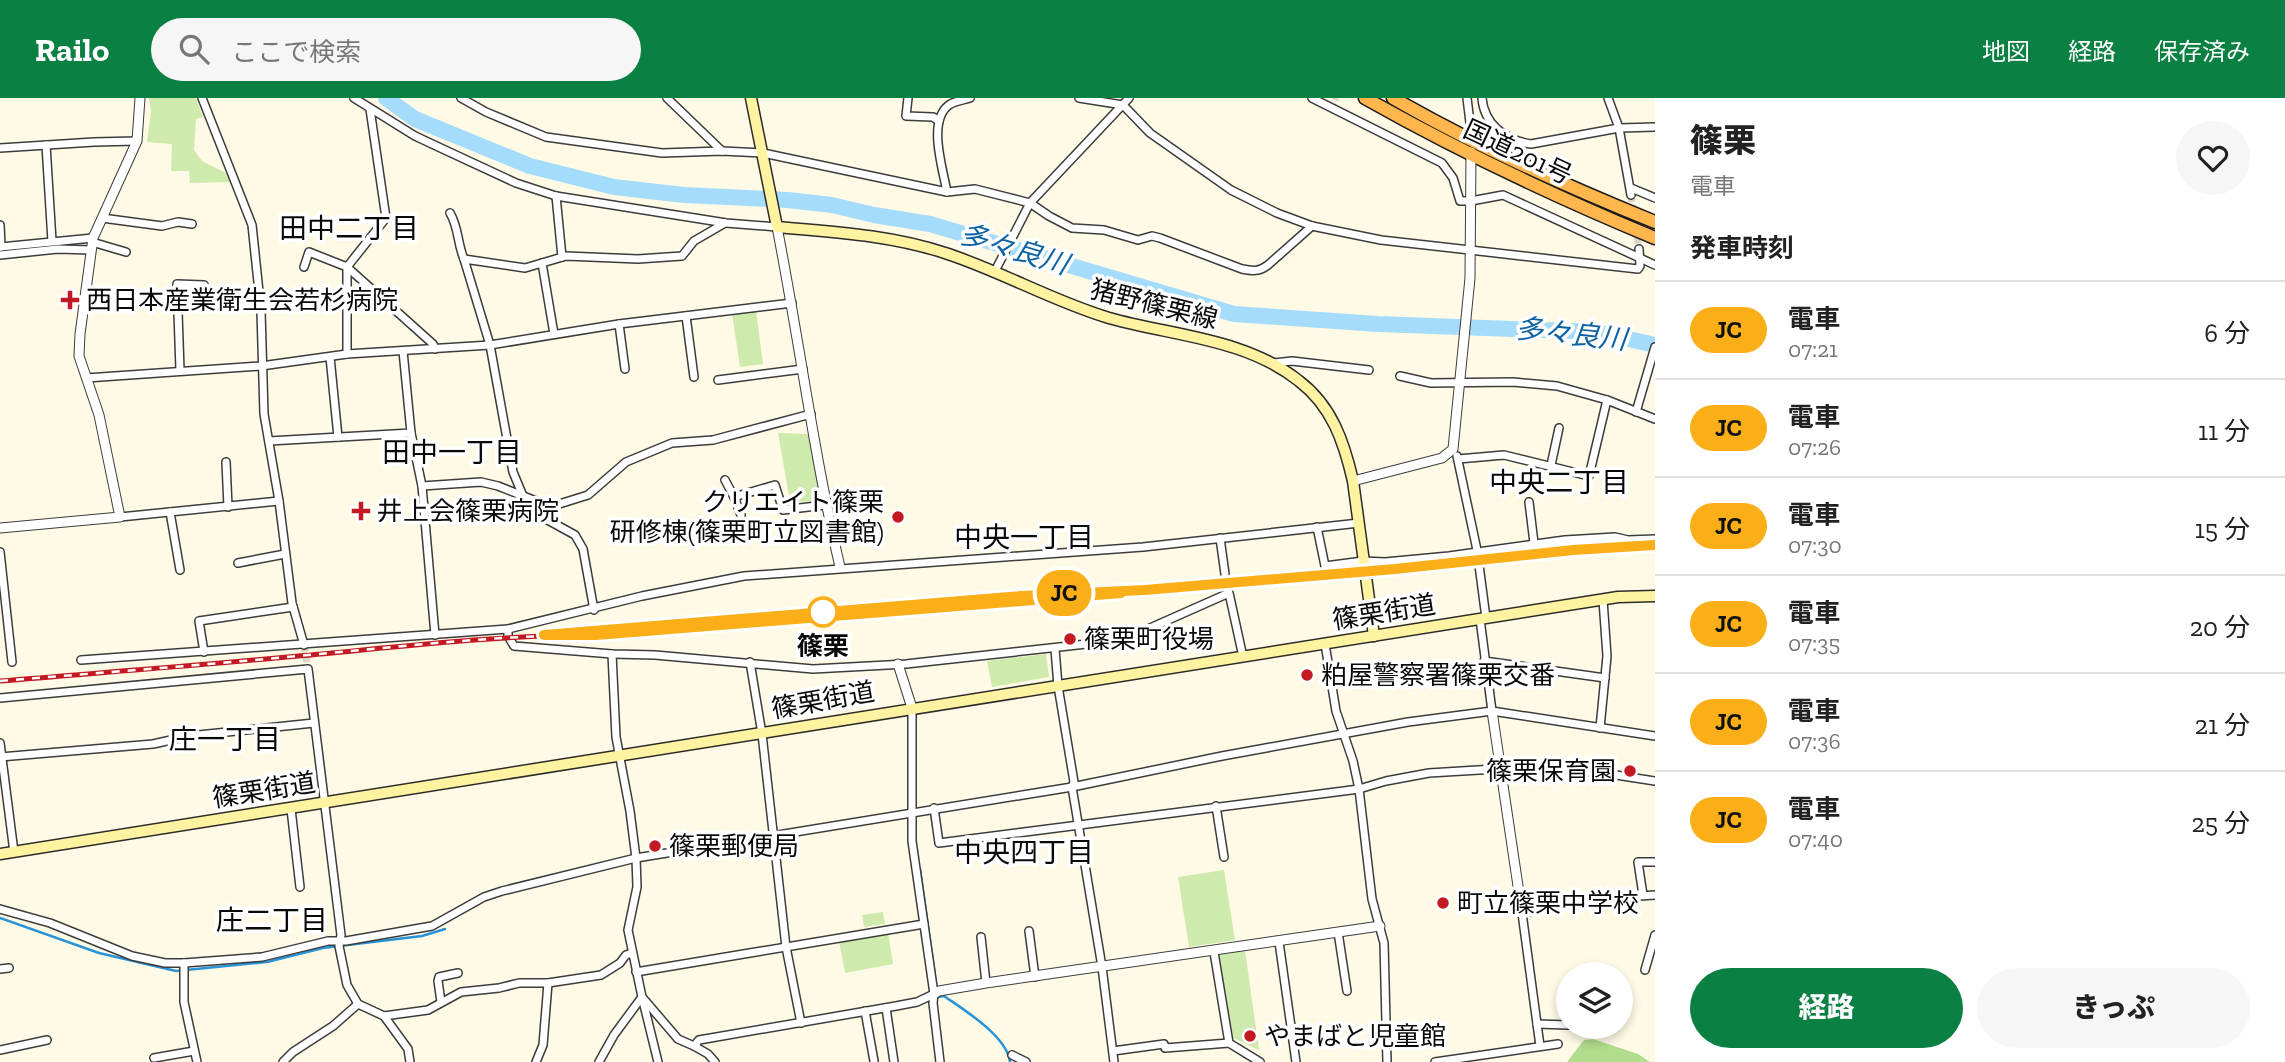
<!DOCTYPE html>
<html lang="ja">
<head>
<meta charset="utf-8">
<style>
  :root { --surface:#fff; --page:#f6f6f6; --text:#222; --muted:#767676; --line:#e0e0e0; --accent:#0b8043 }
  body { margin:0; font-family:"Zilla Slab","Noto Sans JP",serif; background:var(--page); color:var(--text); height:100vh; display:flex; flex-direction:column; font-size:26px; white-space:nowrap }
  * { box-sizing:border-box; margin:0 }
  p { font-size:23px; color:var(--muted) }
  .icon { flex:none; width:38px; height:38px; fill:none; stroke:currentColor; stroke-width:2; stroke-linecap:round; stroke-linejoin:round }
  .map { position:relative; flex:1; overflow:hidden }
  .panel { display:flex; flex-direction:column; background:var(--surface); width:630px }
  .panel>* { flex:none }
  .badge { padding:0 14px; border-radius:23px; font-size:24px; line-height:46px }
  .fabs { position:absolute; left:1556px; top:864px; display:grid; gap:14px }
  .fabs a { display:grid; place-items:center; width:77px; height:77px; border-radius:50%; background:var(--surface); box-shadow:0 4px 10px #0003; font-size:35px }
  .map>.badge { position:absolute; translate:-50% -50%; box-shadow:0 0 0 4px #fff }
  h2 { padding:0 35px; font-size:26px; line-height:63px }
  .round { display:grid; place-items:center; flex:none; width:74px; height:74px; border-radius:37px; background:var(--page) }
  .head { display:flex; align-items:center; justify-content:space-between; height:119px; padding:0 35px }
  h1 { font-size:33px; font-weight:800; line-height:52px }
  .cta { display:flex; gap:14px; margin-top:auto; padding:14px 35px }
  .cta a { flex:1; height:80px; border-radius:42px; background:var(--accent); color:#fff; font-size:28px; font-weight:800; line-height:80px; text-align:center }
  .cta a+a { background:var(--page); color:var(--text) }
  ul { padding:0; list-style:none }
  li { display:flex; align-items:center; gap:21px; height:98px; padding:0 35px; border-top:2px solid var(--line) }
  li div { flex:1 }
  li b { display:block; font-size:26px }
  li em { font-style:normal }
  li .badge { min-width:77px; font-weight:700; text-align:center }
  header { display:flex; align-items:center; gap:42px; box-sizing:border-box; height:98px; padding:0 35px; background:var(--accent); color:#fff }
  header strong { font-size:33px }
  nav { display:flex; gap:38px; margin-inline-start:auto; font-size:24px }
  .search { width:490px; height:63px; background:var(--page); display:flex; align-items:center; gap:18px; box-sizing:border-box; padding:0 24px; border-radius:38px; color:var(--muted); font-size:26px }
  main { display:flex; flex:1; min-height:0 }
  .map>svg:first-child { display:block }
</style>
</head>
<body>
<header>
<strong>Railo</strong>
<div class="search"><svg class="icon" aria-label="search" viewBox="0 0 24 24"><circle cx="10" cy="10" r="6"/><path d="M15 15l6 6"/></svg>ここで検索</div>
<nav><a>地図</a><a>経路</a><a>保存済み</a></nav>
</header>
<main>
<div class="map">
<svg width="1655" height="964" viewBox="0 0 1655 964">
  <rect width="100%" height="100%" fill="#fffae6"/>
  <g fill="#ceebad">
    <path d="M149,0H196L203,19L196,21L194,52L202,63L230,77L231,84L190,85L189,73H171L172,46L147,44L151,13Z"/>
    <path d="M756,212L763,266L740,269L732,215Z"/>
    <path d="M778,335L810,336L822,403L790,404Z"/>
    <path d="M1046,556L1049,579L992,589L987,563Z"/>
    <path d="M1224,772L1235,842L1189,849L1178,779Z"/>
    <path d="M883,814L885,826L864,829L862,817Z"/>
    <path d="M888,834L893,866L845,875L839,843Z"/>
    <path d="M1245,852L1259,952L1233,940L1219,856Z"/>
  </g>
  <path fill="#b1dd8c" d="M1593,941L1638,956L1650,964H1567L1584,942Z"/>
  <g fill="none" stroke-linecap="round" stroke-linejoin="round">
    <g stroke="#2893d7" stroke-width="2.5">
      <path d="M920,771L936,886"/>
      <path d="M0,820L99,855L176,873L267,864L323,850L422,838L445,831"/>
      <path d="M937,896L938,899L944,898C964,912 1007,938 1010,964"/>
    </g>
    <path stroke="#a6dcfb" stroke-width="16" d="M386,0L415,21L530,68L614,89L684,97L788,102L832,107L874,117L930,126L1234,216L1378,226L1597,234L1655,247"/>
    <g stroke="#dad6c5" stroke-width="7" stroke-dasharray="7 3.5" stroke-linecap="butt">
      <path d="M1335,2L1336,0"/>
      <path d="M1631,97L1639,151"/>
      <path d="M304,547L308,571"/>
    </g>
    <g stroke="#3c3c3c" stroke-width="10">
      <g id="minor">
        <path d="M202,0L252,127L261,213L264,316L279,403L292,505L304,547"/>
        <path d="M354,0L415,38L445,52L516,85L556,98L726,125L777,129"/>
        <path d="M461,0L486,14L546,39L662,55L722,53L763,55L947,94L975,91L1030,105L1049,118L1072,130L1104,132L1138,142L1152,138L1160,140L1242,171C1253,173 1259,174 1268,167L1312,128"/>
        <path d="M667,0L722,53"/>
        <path d="M908,0L906,18L933,19L939,23"/>
        <path d="M1079,0L1123,7L1150,35L1231,92L1277,115L1312,128L1381,142L1638,171L1640,168L1639,151"/>
        <path d="M1312,0L1442,65L1453,80L1460,103H1471L1503,97L1655,167"/>
        <path d="M1467,0L1472,41"/>
        <path d="M1482,0C1484,26 1505,42 1531,46L1619,30L1655,29"/>
        <path d="M1608,0L1619,30L1631,97"/>
        <path d="M370,11L386,120L347,169L433,246L435,251"/>
        <path d="M46,47L52,143"/>
        <path d="M0,50L94,44L137,43"/>
        <path d="M1631,90L1655,100"/>
        <path d="M947,94C943,71 927,23 949,7C954,3 964,2 970,0"/>
        <path d="M556,98L562,159"/>
        <path d="M450,115C459,130 457,145 464,161"/>
        <path d="M102,120L162,128L178,124L192,126"/>
        <path d="M0,127L1,149"/>
        <path d="M92,144L126,154"/>
        <path d="M0,149L93,140"/>
        <path d="M0,157L58,151L91,152"/>
        <path d="M542,165L525,170L464,161L490,247L513,374L523,398L544,420L575,437L583,451L594,512"/>
        <path d="M304,169L309,154L347,169V256"/>
        <path d="M994,175L1030,105L1129,0"/>
        <path d="M686,218L694,279"/>
        <path d="M619,226L625,271"/>
        <path d="M554,236L542,165L566,158L638,161L682,158L694,143L725,125"/>
        <path d="M330,259L338,339"/>
        <path d="M1274,265L1292,263L1369,272"/>
        <path d="M180,272L177,186L204,187"/>
        <path d="M1400,278L1431,285L1513,284L1557,288L1607,302L1655,321"/>
        <path d="M86,280L261,268L347,256L490,247L619,226L792,205"/>
        <path d="M718,282L803,271"/>
        <path d="M1636,314L1655,249"/>
        <path d="M411,335L422,388L435,537"/>
        <path d="M269,343L411,335L403,253"/>
        <path d="M1457,358L1477,452L1486,520"/>
        <path d="M1458,361L1504,357L1589,378L1607,302"/>
        <path d="M226,364L228,409"/>
        <path d="M1551,367L1559,330"/>
        <path d="M725,382L734,399L775,387L783,412L825,407"/>
        <path d="M422,388L481,384L498,388L541,405L556,407L588,397L626,364L672,345L713,342L811,316"/>
        <path d="M734,399L741,417"/>
        <path d="M1529,404L1534,445"/>
        <path d="M170,414L180,472"/>
        <path d="M120,419L279,403"/>
        <path d="M1317,429L1325,468L1363,463L1385,464L1449,458L1565,442L1615,439L1628,442L1655,441"/>
        <path d="M1220,440L1225,476"/>
        <path d="M0,454L12,564"/>
        <path d="M238,465L285,456"/>
        <path d="M1480,521L1492,613"/>
        <path d="M508,531V538L514,548L612,556L655,557L813,571L906,566L1123,542L1229,495L1243,559"/>
        <path d="M1325,546L1336,613L1353,663L1359,691L1372,801L1384,845L1387,964"/>
        <path d="M1055,551L1058,588L1074,684L1072,689L1102,869L1114,964"/>
        <path d="M204,554L199,523L293,509"/>
        <path d="M612,556L616,639L630,713L636,760L637,789L628,832L642,899L658,964"/>
        <path d="M81,562L508,531L642,498L744,478L1143,449L1359,425"/>
        <path d="M1484,563L1605,580"/>
        <path d="M750,564L762,636L786,849L801,925"/>
        <path d="M0,600L308,571L341,837L339,848L347,887L358,906L384,918L428,912L461,894L499,890L519,885H548L601,877L620,865L626,857L632,855"/>
        <path d="M912,610V743L934,896L933,905L940,964"/>
        <path d="M1600,630L1607,558L1603,502"/>
        <path d="M0,645L14,754"/>
        <path d="M0,659L153,646L189,638L314,625"/>
        <path d="M1216,708L1224,759"/>
        <path d="M934,710L939,745L1359,691L1386,683L1429,675L1528,669L1603,675L1655,683"/>
        <path d="M291,711L300,789"/>
        <path d="M1643,797L1638,764H1655"/>
        <path d="M0,811L50,825L132,858L165,865H184L262,859L328,843H346L432,828L484,799L502,793L636,760L1072,689L1222,658L1408,624L1492,613L1655,638"/>
        <path d="M1029,833L1035,879"/>
        <path d="M1338,834L1347,893"/>
        <path d="M981,839L986,885"/>
        <path d="M1279,844L1296,964"/>
        <path d="M1214,854L1229,945L1260,964"/>
        <path d="M184,865V904L197,964"/>
        <path d="M0,871L9,870"/>
        <path d="M1645,872L1655,837"/>
        <path d="M636,874L924,826"/>
        <path d="M441,904L438,883L439,879L458,875"/>
        <path d="M886,910L894,964"/>
        <path d="M865,913L874,963"/>
        <path d="M384,918L408,951L410,964"/>
        <path d="M1537,926L1568,927"/>
        <path d="M694,948L708,956L715,964"/>
        <path d="M1540,948L1522,815L1594,801L1655,797"/>
        <path d="M0,952L47,942"/>
        <path d="M1113,953L1164,946L1165,950L1229,945"/>
        <path d="M1012,957L1026,964"/>
        <path d="M154,960L194,953"/>
        <path d="M283,964L293,954L333,928L358,906"/>
        <path d="M536,964L543,947L548,885"/>
        <path d="M599,964L614,937L642,899L678,941L694,948L699,942L896,908L917,904L934,896"/>
        <path d="M1435,964L1558,946"/>
      </g>
    </g>
    <g stroke="#3c3c3c" stroke-width="11">
      <g id="tertiary">
        <path d="M777,129C799,242 814,357 840,469"/>
        <path d="M1353,383L1442,360L1453,351L1470,180L1471,54"/>
        <path d="M0,430L120,419L99,317L79,258L80,236L93,140L137,43L140,0"/>
        <path d="M898,566L912,610"/>
        <path d="M1492,613L1522,815"/>
        <path d="M934,896L939,893L986,885L1380,828"/>
      </g>
    </g>
    <g stroke="#2b2b2b" stroke-width="13">
      <g id="secondary">
        <path d="M751,0L777,129C834,134 891,137 945,155C1001,173 1052,203 1109,220C1173,238 1245,240 1299,283C1332,308 1344,344 1353,383L1374,538"/>
        <path d="M0,756L1618,499L1655,498"/>
      </g>
    </g>
    <g stroke="#1a1a1a" stroke-width="15">
      <g id="trunk">
        <path d="M1365,0C1459,53 1556,99 1655,140"/>
        <path d="M1393,0C1476,48 1566,88 1655,124"/>
      </g>
    </g>
    <use href="#minor" stroke="#fff" stroke-width="7"/>
    <use href="#tertiary" stroke="#fff" stroke-width="9"/>
    <use href="#secondary" stroke="#fff3a1" stroke-width="10"/>
    <use href="#trunk" stroke="#ffb64d" stroke-width="12"/>
    <g stroke="#c21923" stroke-width="5">
      <path id="rail" d="M0,583C96,575 192,568 287,559C390,550 492,537 596,537L1098,498L1573,452L1655,447"/>
    </g>
    <use href="#rail" stroke="#fff" stroke-width="2.5" stroke-dasharray="8" stroke-linecap="butt"/>
  </g>
  <g fill="none" stroke-linecap="round" stroke-linejoin="round">
    <g stroke="#fff" stroke-width="16">
      <path id="line" d="M1121,495L596,537H544L1021,498L1145,492L1395,471L1573,452L1655,447"/>
    </g>
    <use href="#line" stroke="#faaf18" stroke-width="10"/>
  </g>
  <g fill="#c21923" stroke="#fff" stroke-width="2.5">
    <path d="M66.5 191.5h7v7h7v7h-7v7h-7v-7h-7v-7h7z"/>
    <path d="M357.5 402.5h7v7h7v7h-7v7h-7v-7h-7v-7h7z"/>
    <circle cx="898" cy="419" r="7"/>
    <circle cx="1070" cy="541" r="7"/>
    <circle cx="1307" cy="577" r="7"/>
    <circle cx="1630" cy="673" r="7"/>
    <circle cx="655" cy="748" r="7"/>
    <circle cx="1443" cy="805" r="7"/>
    <circle cx="1250" cy="938" r="7"/>
  </g>
  <circle fill="#fff" stroke="#faaf18" stroke-width="3.5" cx="823" cy="514" r="14"/>
  <g text-anchor="middle" dominant-baseline="central" stroke-width="7" stroke-linejoin="round" paint-order="stroke">
    <g font-size="26" fill="#090909" stroke="#fff">
      <text transform="translate(1518 54) rotate(25)">国道201号</text>
      <text transform="translate(1154 206) rotate(14)">猪野篠栗線</text>
      <text transform="translate(1384 514) rotate(-9)">篠栗街道</text>
      <text transform="translate(823 602) rotate(-10)">篠栗街道</text>
      <text transform="translate(264 692) rotate(-9)">篠栗街道</text>
    </g>
    <g font-size="26" fill="#090909" stroke="#fff" text-anchor="start">
      <text x="86" y="202">西日本産業衛生会若杉病院</text>
      <text x="884" y="404" text-anchor="end">クリエイト篠栗<tspan x="884" dy="30">研修棟(篠栗町立図書館)</tspan></text>
      <text x="377" y="413">井上会篠栗病院</text>
      <text x="1084" y="541">篠栗町役場</text>
      <text x="1321" y="577">粕屋警察署篠栗交番</text>
      <text x="1616" y="673" text-anchor="end">篠栗保育園</text>
      <text x="669" y="748">篠栗郵便局</text>
      <text x="1457" y="805">町立篠栗中学校</text>
      <text x="1264" y="938">やまばと児童館</text>
    </g>
    <g font-size="26" font-weight="bold" fill="#090909" stroke="#fff">
      <text x="823" y="548">篠栗</text>
    </g>
    <g font-size="28" fill="#090909" stroke="#fff">
      <text x="349" y="130">田中二丁目</text>
      <text x="452" y="354">田中一丁目</text>
      <text x="1559" y="384">中央二丁目</text>
      <text x="1024" y="439">中央一丁目</text>
      <text x="225" y="641">庄一丁目</text>
      <text x="1024" y="754">中央四丁目</text>
      <text x="272" y="822">庄二丁目</text>
    </g>
    <g font-size="28" font-style="italic" fill="#0c62a2" stroke="#fff">
      <text transform="translate(1014 151) rotate(17)">多々良川</text>
      <text transform="translate(1571 236) rotate(6)">多々良川</text>
    </g>
  </g>
</svg>
<div class="fabs">
<a><svg class="icon" aria-label="layers" viewBox="0 0 24 24"><path d="M12 4l9 5-9 5-9-5zM3 14l9 5 9-5"/></svg></a>
</div>
<b class="badge" style="left:1064px;top:495px;background:#faaf18;color:#111">JC</b>
</div>
<section class="panel">
<div class="head"><div><h1>篠栗</h1><p>電車</p></div><a class="round"><svg class="icon" aria-label="heart" viewBox="0 0 24 24"><path d="M12 20l-8-8c-3-5 5-10 8-4 3-6 11-1 8 4z"/></svg></a></div>
<h2>発車時刻</h2>
<ul>
<li><span class="badge" style="background:#faaf18;color:#111">JC</span><div><b>電車</b><p>07:21</p></div><em>6 分</em></li>
<li><span class="badge" style="background:#faaf18;color:#111">JC</span><div><b>電車</b><p>07:26</p></div><em>11 分</em></li>
<li><span class="badge" style="background:#faaf18;color:#111">JC</span><div><b>電車</b><p>07:30</p></div><em>15 分</em></li>
<li><span class="badge" style="background:#faaf18;color:#111">JC</span><div><b>電車</b><p>07:35</p></div><em>20 分</em></li>
<li><span class="badge" style="background:#faaf18;color:#111">JC</span><div><b>電車</b><p>07:36</p></div><em>21 分</em></li>
<li><span class="badge" style="background:#faaf18;color:#111">JC</span><div><b>電車</b><p>07:40</p></div><em>25 分</em></li>
</ul>
<div class="cta"><a>経路</a><a>きっぷ</a></div>
</section>
</main>
</body>
</html>
